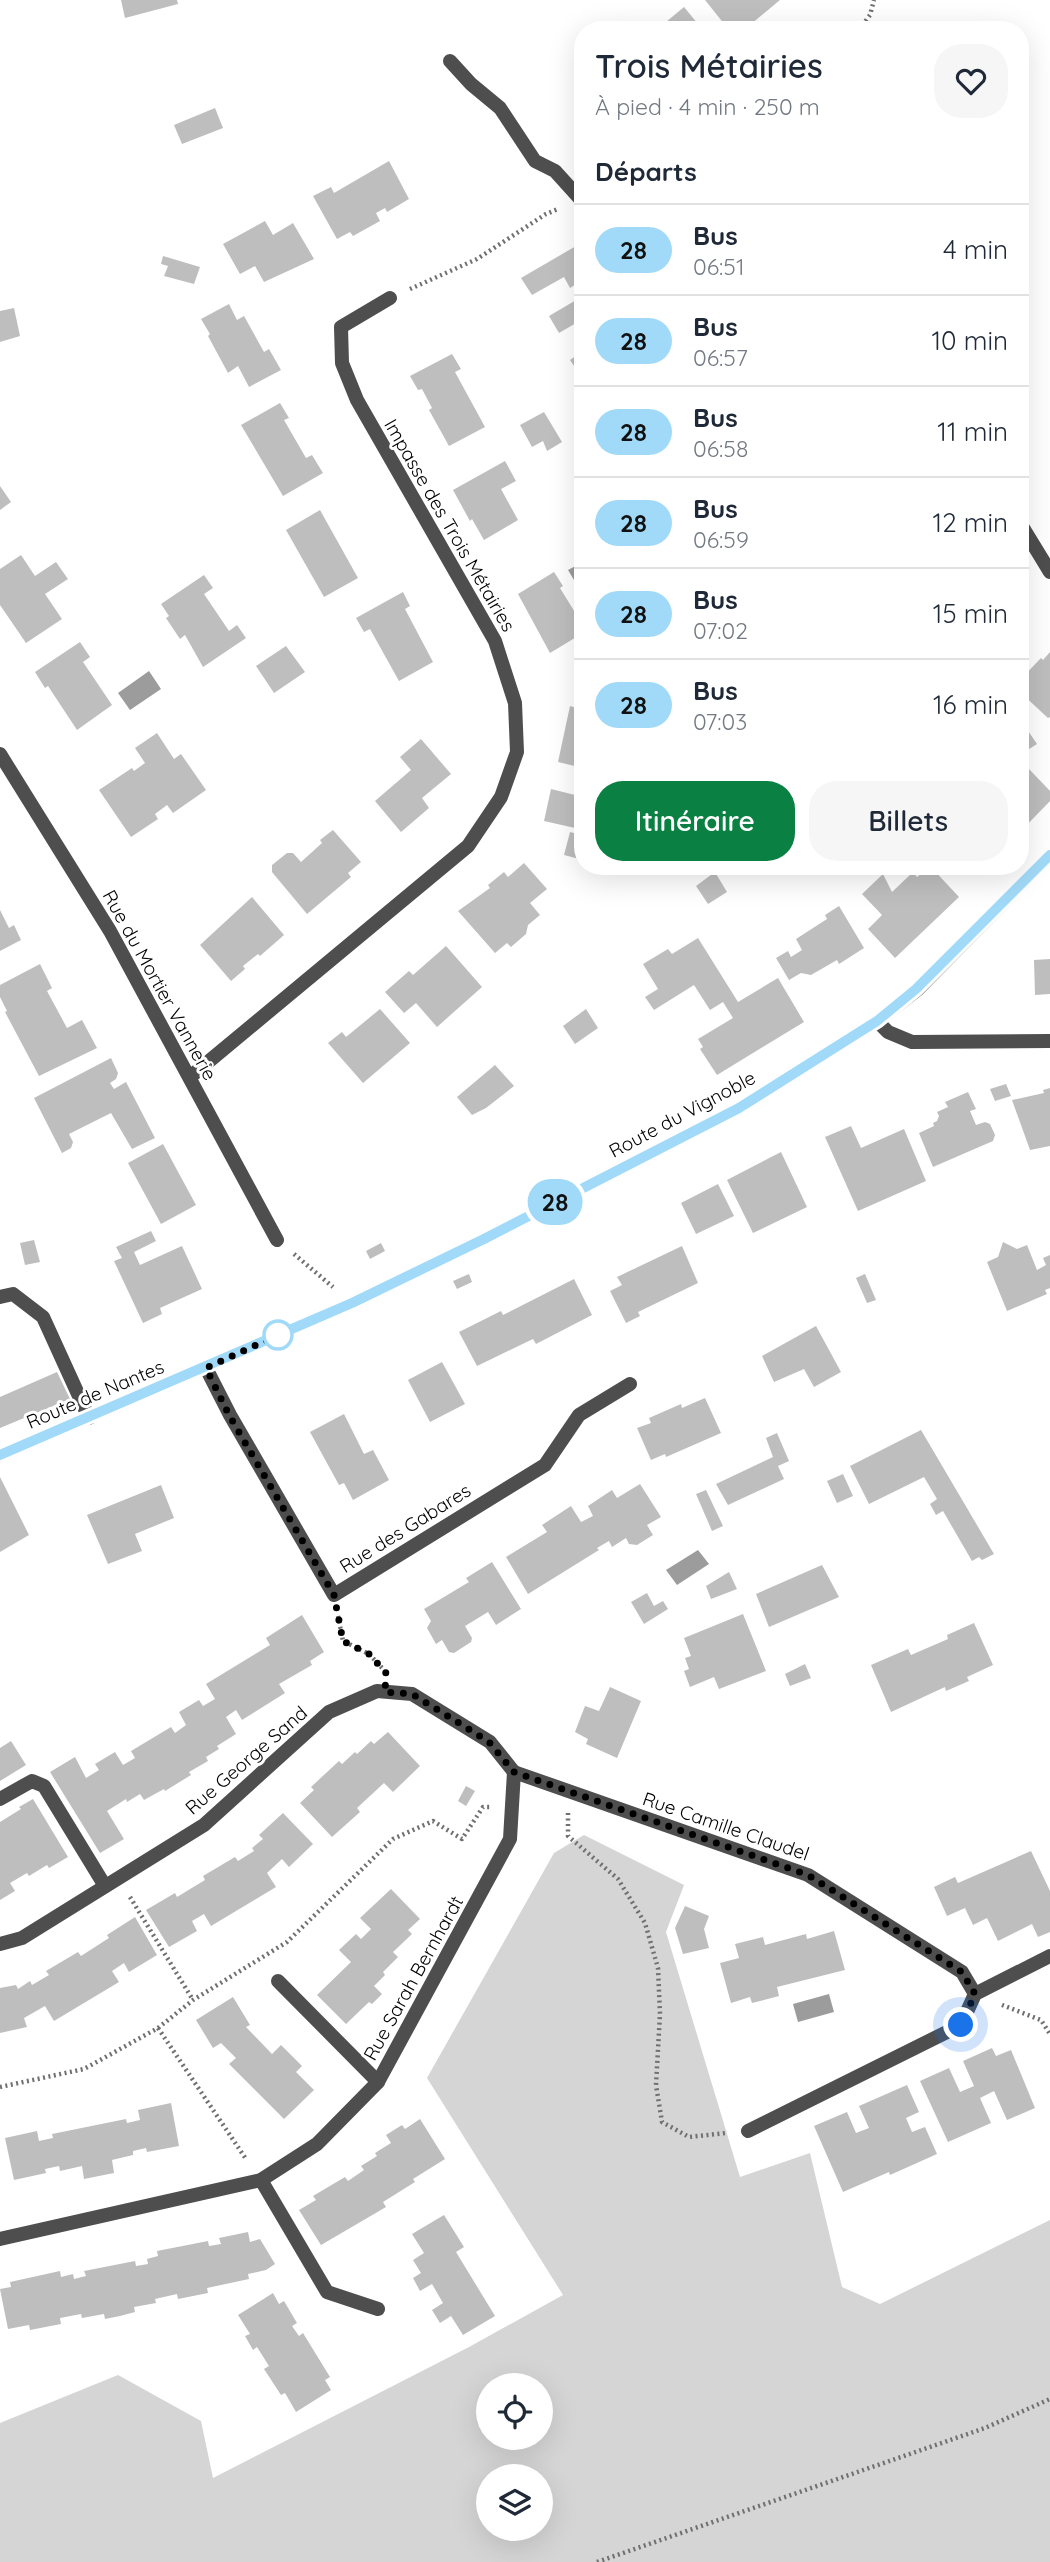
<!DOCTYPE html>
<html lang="fr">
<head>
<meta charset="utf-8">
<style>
  :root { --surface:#fff; --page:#f6f6f7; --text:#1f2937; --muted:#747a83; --line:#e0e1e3; --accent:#0b8043 }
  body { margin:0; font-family:Quicksand,sans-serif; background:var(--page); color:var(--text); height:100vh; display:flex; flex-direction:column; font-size:26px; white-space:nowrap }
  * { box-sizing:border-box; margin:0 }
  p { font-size:23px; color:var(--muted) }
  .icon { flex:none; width:38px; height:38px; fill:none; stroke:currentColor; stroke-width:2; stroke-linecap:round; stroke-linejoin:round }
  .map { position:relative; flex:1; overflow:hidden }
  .details { position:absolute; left:574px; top:21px; width:455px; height:854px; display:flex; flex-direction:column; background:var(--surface); border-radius:28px; box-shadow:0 7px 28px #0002 }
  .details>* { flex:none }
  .badge { padding:0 14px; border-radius:23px; font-size:24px; line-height:46px }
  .fabs { position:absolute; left:476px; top:2373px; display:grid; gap:14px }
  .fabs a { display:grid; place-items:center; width:77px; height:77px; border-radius:50%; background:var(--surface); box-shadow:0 7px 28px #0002; font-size:35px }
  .you { position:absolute; width:35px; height:35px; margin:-18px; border:5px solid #fff; border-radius:50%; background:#1a73e8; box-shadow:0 0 0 10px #1a73e833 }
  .map>.badge { position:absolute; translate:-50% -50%; box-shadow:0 0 0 4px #fff }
  h2 { padding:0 21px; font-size:26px; line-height:63px }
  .round { display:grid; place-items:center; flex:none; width:74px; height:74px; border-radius:28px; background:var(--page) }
  .headline { display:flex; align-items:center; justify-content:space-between; height:119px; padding:0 21px }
  h1 { font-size:33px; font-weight:600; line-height:52px }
  .primary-button { display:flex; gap:14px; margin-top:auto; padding:14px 21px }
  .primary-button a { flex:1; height:80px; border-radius:28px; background:var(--accent); color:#fff; font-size:28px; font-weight:600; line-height:80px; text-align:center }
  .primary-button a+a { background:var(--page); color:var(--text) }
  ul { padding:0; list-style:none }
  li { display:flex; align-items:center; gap:21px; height:91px; padding:0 21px; border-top:2px solid var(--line) }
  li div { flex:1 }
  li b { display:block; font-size:26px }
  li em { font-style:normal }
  li .badge { min-width:77px; font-weight:700; text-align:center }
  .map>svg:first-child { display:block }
</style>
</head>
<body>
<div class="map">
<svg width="1050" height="2562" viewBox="0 0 1050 2562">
  <rect width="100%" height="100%" fill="#fff"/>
  <path fill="#d5d5d5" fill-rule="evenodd" d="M584,1835L684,1885L666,1932L740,2177L810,2153L842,2287L880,2304L1050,2220V2562H0V2423L118,2375L201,2421L213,2478L469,2347L563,2295L427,2078L554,1853ZM488,2385H541V2438H488ZM488,2476H541V2529H488Z"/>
  <g fill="#9c9c9c">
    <path d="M583,562V595L568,570Z"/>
    <path d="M149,671L161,689L130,710L118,693Z"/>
    <path d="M698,1550L709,1564L677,1585L666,1570Z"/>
    <path d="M829,1994L834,2012L798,2022L793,2004Z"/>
  </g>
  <g fill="#bebebe">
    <path d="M121,0H177L178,4L125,18Z"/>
    <path d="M705,0H780L744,30H729Z"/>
    <path d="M684,7L703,30H662L660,27Z"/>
    <path d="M583,73V91L574,80Z"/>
    <path d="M215,108L223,128L182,144L174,125Z"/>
    <path d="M389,161L409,199L387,212L385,208L376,213L380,221L353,236L350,232L337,239L313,196L331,187L334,193Z"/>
    <path d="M265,221L273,235L293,223L314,259L264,282L255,266L240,274L223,244Z"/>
    <path d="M576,246L583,256V280L570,288L564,277L532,295L521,278Z"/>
    <path d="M163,256L200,267L194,284L164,276L168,266L161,264Z"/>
    <path d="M583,296V319L559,333L549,316Z"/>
    <path d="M229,304L237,320L244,316L264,352L269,349L281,370L249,387L238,366L228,373L208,336L210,334L201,319Z"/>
    <path d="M14,308L20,336L0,342V311Z"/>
    <path d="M583,351V374L580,375L570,360Z"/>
    <path d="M452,354L461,369L455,372L485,427L449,446L429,410L432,408L422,389L418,390L410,376Z"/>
    <path d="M280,403L289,418L284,420L306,458L312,455L323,473L283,496L241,425Z"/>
    <path d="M544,412L562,442L547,451L543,441L532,447L520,425Z"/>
    <path d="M505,461L516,481L501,489L518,520L484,540L472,519L470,521L453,490Z"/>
    <path d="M0,486L11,502L0,510Z"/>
    <path d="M320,510L358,578L324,597L286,530Z"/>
    <path d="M21,555L35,576L56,562L68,579L45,594L62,619L26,643L0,605V569Z"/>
    <path d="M554,572L563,586L560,588L576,614L580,611L583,615V633L550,653L518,594Z"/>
    <path d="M204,575L213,588L204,594L229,631L237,625L246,638L203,667L185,635L180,639L166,618L169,616L161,604Z"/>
    <path d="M403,592L410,606L405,609L433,662L399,681L370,629L364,632L356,618Z"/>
    <path d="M80,642L90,657L83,662L112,705L77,730L48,686L45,688L35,672Z"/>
    <path d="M286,646L305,672L274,693L256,666Z"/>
    <path d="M1050,652V717L1048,718L1020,692V680L1041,658L1043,660Z"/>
    <path d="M580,696L583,697V768L558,762L570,706L577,708Z"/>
    <path d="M1020,719L1037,744L1026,751L1021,761L1027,771L1029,769L1050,791V801L1020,832Z"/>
    <path d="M157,733L174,759L181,754L206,790L173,813L167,805L155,814L158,819L131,837L99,790L132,768L134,771L145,763L135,748Z"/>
    <path d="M421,739L451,774L422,798L429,808L401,832L375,801L411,770L400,757Z"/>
    <path d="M551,789L583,797V860L564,855L570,832L574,833L575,828L544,821Z"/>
    <path d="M333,830L361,862L348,873L351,877L307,914L272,872V865L287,853H293L301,862L322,843L320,840Z"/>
    <path d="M524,863L547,889L530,903L540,915L528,925L526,934L511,947L507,943L495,953L458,911L490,888L488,885L504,872L508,877Z"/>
    <path d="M930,866L959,897L895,958L868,929L882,915L862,894L883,874L892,892L913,872L917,877Z"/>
    <path d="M715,872L727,892L708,904L696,886Z"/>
    <path d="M252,897L284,935L260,956L258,954L243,966L245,969L231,981L200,945Z"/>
    <path d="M839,906L864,948L839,964L837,960L811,975L801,973L789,980L776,958L788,951L791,957L802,950L796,939L827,919L825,915Z"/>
    <path d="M0,910L9,928L14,925L21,940L0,951Z"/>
    <path d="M698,938L738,1002L778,978L804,1022L717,1075L700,1049L703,1047L698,1039L733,1018L723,1002L710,1010L694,985L654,1010L645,997L658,989L643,964L668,949L672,954Z"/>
    <path d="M446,946L482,987L437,1027L416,1003L404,1013L385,992L409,971L413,975Z"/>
    <path d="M1050,959V994L1035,995L1034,960Z"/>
    <path d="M40,964L52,988L47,991L67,1028L82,1020L97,1048L39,1076L5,1012L7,1011L0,997V985Z"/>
    <path d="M380,1009L410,1043L363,1083L328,1043L342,1032L346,1037Z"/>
    <path d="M586,1009L598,1028L575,1044L563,1026Z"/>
    <path d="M111,1058L118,1073L116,1079L110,1083L114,1089L126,1082L155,1138L132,1149L111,1113L69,1134L73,1142L71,1148L62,1153L34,1098Z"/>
    <path d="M495,1065L514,1086L486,1108L472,1115L457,1097Z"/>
    <path d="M1006,1084L1011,1096L995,1101L990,1089Z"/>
    <path d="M1050,1088V1146L1030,1150L1012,1100L1044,1093L1043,1090Z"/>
    <path d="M968,1092L976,1109L970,1111L976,1125L985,1122L990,1124L995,1135L993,1141L933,1167L919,1133L934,1126L933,1123L937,1121L939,1116L937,1112L948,1107L945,1102Z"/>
    <path d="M851,1126L861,1148L904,1129L926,1181L858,1211L825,1137Z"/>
    <path d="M163,1144L196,1205L161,1224L128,1163Z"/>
    <path d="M781,1152L807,1207L753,1233L727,1180Z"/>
    <path d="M718,1184L734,1216L696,1234L681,1203Z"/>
    <path d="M151,1231L156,1241L134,1252L140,1265L182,1246L202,1289L160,1308L162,1314L143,1323L114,1261L122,1258L116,1247Z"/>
    <path d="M34,1240L40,1262L25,1265L20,1243Z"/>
    <path d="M1003,1242L1017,1249L1027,1245L1037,1270L1046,1265L1043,1258L1050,1255V1288L1045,1290L1047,1294L1007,1311L987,1262L998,1257Z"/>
    <path d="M381,1243L385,1251L370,1259L366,1251Z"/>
    <path d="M682,1246L698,1283L638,1312L640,1316L626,1323L610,1291L622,1285L617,1277Z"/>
    <path d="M469,1274L472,1282L457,1289L453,1281Z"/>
    <path d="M865,1274L876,1300L867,1303L856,1278Z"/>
    <path d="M574,1279L592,1315L536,1344L533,1339L477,1366L459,1332L501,1311L503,1315Z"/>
    <path d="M816,1326L841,1372L814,1387L804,1369L774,1382L762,1356Z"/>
    <path d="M442,1362L465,1404L430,1422L408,1380Z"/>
    <path d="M57,1372L70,1399L0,1428V1397Z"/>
    <path d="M705,1398L721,1433L666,1457L665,1454L651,1460L637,1428L651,1423L649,1418L681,1404L682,1408Z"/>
    <path d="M344,1414L364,1454L373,1450L389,1480L353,1500L344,1483L339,1485L310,1432Z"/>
    <path d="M921,1430L994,1554L982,1560L979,1557L972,1561L943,1511L936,1515L930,1504L937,1499L924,1477L869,1504L850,1466Z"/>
    <path d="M777,1433L789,1461L778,1466L784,1479L728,1505L716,1484L773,1457L766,1438Z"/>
    <path d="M843,1474L853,1496L837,1503L827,1481Z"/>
    <path d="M0,1477L29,1535L0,1552Z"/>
    <path d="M640,1484L661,1517L647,1525L653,1535L637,1545L629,1544L626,1538L612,1547L609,1541L597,1548L599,1550L528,1594L506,1557L547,1532L542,1525L571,1506L581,1522L593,1516L588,1506L612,1490L617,1498Z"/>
    <path d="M161,1485L174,1518L135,1534L142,1551L108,1564L87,1515Z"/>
    <path d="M706,1490L723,1526L712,1531L696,1494Z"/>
    <path d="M492,1562L521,1609L496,1625L488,1612L465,1626L472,1638L471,1642L454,1653L449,1652L442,1640L436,1644L427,1628L431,1621L424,1609L469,1582L466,1578Z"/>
    <path d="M822,1565L839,1597L769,1627L756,1594Z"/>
    <path d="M729,1572L737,1589L711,1599L706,1586Z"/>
    <path d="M647,1593L654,1606L663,1601L668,1609L644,1624L631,1602Z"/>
    <path d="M743,1614L766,1671L719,1689L714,1677L690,1687L684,1671L689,1669L685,1658L691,1656L684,1638Z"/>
    <path d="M302,1615L324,1652L310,1661L312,1665L279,1684L285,1693L242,1720L236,1710L226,1717L236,1734L217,1746L219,1749L206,1757L208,1761L189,1772L191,1775L165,1791L164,1789L144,1800L140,1794L127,1802L126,1799L107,1811L124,1839L100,1853L50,1772L75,1757L86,1778L99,1770L95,1764L115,1752L123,1765L135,1758L131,1751L171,1727L175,1733L186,1725L179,1712L199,1700L203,1706L215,1699L206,1684L270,1645L266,1638Z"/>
    <path d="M974,1623L993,1665L967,1677L969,1681L946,1691L945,1687L891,1712L871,1665L908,1649L911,1655L948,1639L947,1635Z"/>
    <path d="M805,1664L811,1678L790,1686L785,1674Z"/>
    <path d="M610,1687L641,1701L617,1758L586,1744L588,1739L575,1732L585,1706L599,1711Z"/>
    <path d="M388,1732L420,1766L393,1792L384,1783L357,1808L360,1812L332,1837L300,1803L314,1790L311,1787L339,1761L342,1764L355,1752L357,1754L371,1741L374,1744Z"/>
    <path d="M11,1741L26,1765L0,1781V1748Z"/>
    <path d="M466,1786L475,1791L466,1806L458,1801Z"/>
    <path d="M33,1799L68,1857L49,1868L47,1865L29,1876L27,1873L10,1883L15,1891L0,1900V1822L21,1809L19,1807Z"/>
    <path d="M283,1813L313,1844L289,1867L282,1859L267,1873L276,1887L211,1926L204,1914L192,1921L197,1931L169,1947L146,1910L175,1893L177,1897L205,1880L203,1876L235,1857L238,1861L254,1851L252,1848L263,1839L259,1835Z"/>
    <path d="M1031,1851L1050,1891V1932L1038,1937L1032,1924L998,1941L987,1918L973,1925L965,1908L947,1916L934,1887L955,1877L958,1883Z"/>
    <path d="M391,1889L420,1919L408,1930L412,1934L393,1952L398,1957L383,1972L385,1975L374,1986L382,1994L372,2004L369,2002L346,2024L317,1995L351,1962L339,1950L356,1934L361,1939L371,1929L360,1918Z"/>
    <path d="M685,1906L709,1916L704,1929L709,1948L683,1954L675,1928Z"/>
    <path d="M135,1917L157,1955L129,1972L124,1963L112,1971L119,1982L54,2021L45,2006L24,2018L27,2027L0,2033V1988L16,1985L18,1989L30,1981L32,1985L49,1975L46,1971L78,1952L81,1956L109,1938L107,1935Z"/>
    <path d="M834,1931L845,1970L777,1987L779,1996L752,2003L750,1997L731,2003L720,1963L739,1958L735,1944L763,1937L765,1945L806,1934L807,1939Z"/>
    <path d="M233,1997L250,2025L246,2027L272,2054L281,2045L302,2066L296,2072L314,2090L284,2119L229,2064L236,2058L221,2043L213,2048L196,2020Z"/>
    <path d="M992,2048L996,2056L1011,2050L1035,2108L1007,2120L994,2091L980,2098L991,2123L948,2142L920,2081L949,2068L960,2092L974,2086L963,2061Z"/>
    <path d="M907,2085L919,2112L906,2118L912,2132L925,2127L937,2154L890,2175L889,2172L843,2192L814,2126L847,2112L856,2133L869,2128L859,2106Z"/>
    <path d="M171,2103L179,2146L147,2152L146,2148L133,2151V2155L112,2160L114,2173L84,2179L82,2166L60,2171L59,2166L45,2169L46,2173L14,2180L5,2138L37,2131L39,2141L53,2138L52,2134L126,2119L127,2123L140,2120L138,2110Z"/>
    <path d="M420,2119L445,2159L413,2179L415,2182L383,2202L386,2207L321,2245L299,2210L316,2200L313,2196L345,2177L348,2181L364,2170L361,2166L377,2156L375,2153L391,2143L386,2135L402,2125L405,2129Z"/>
    <path d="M444,2215L464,2247L456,2252L495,2316L463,2335L451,2316L440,2323L432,2310L443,2303L432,2284L420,2291L413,2278L421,2273L413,2260L424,2253L412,2234Z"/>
    <path d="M248,2232L250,2242L260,2239L275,2264L266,2270L248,2274L249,2279L207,2288L208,2293L178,2299L177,2294L155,2299L156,2303L134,2307L135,2312L120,2316L105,2319L104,2314L82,2318L81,2314L60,2318L61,2324L30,2330L29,2325L8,2329L0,2289L11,2287L10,2282L60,2271L61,2277L73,2274L74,2279L86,2276L84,2271L135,2261L136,2266L148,2264L147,2259L158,2256L157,2251L208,2241L209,2246L221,2244L219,2238Z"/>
    <path d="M273,2293L279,2304L284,2301L297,2323L292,2326L299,2336L303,2333L330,2377L325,2380L331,2390L296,2412L285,2393L281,2395L264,2369L269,2366L257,2347L253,2350L245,2336L250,2334L238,2315Z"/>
  </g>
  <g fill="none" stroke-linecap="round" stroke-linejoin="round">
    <g stroke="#707070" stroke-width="4.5" stroke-dasharray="2 3.5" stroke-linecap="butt">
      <path d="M859,30L870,15L874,0"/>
      <path d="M410,289L477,259L546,214L558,209"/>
      <path d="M294,1254L333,1287"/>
      <path d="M338,1616L343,1641L369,1654L383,1669"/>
      <path d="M568,1813V1836L618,1879L645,1923L658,1968L660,2014L656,2085L662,2122L689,2137L726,2133"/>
      <path d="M130,1897L193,2000"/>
      <path d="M1002,2005L1041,2020L1050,2034"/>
      <path d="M158,2028L246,2159"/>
      <path d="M0,2087L84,2069L158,2028L193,2000L287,1942L393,1839L433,1821L462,1839L483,1807H490"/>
      <path d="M597,2562L985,2428L1050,2399"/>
    </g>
    <g stroke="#4e4e4e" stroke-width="14">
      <path d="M0,1297L13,1294L43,1317L89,1418"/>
      <path d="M0,1799L32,1781L44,1786L105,1886"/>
    </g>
    <g stroke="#4e4e4e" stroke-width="14">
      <path d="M450,61L471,84L500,108L535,161L555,171L583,202"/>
      <path d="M1020,523L1050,572"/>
      <path d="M0,754L110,931L277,1240"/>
      <path d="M877,1021L888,1032L912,1042L1050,1041"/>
      <path d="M190,1077L468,846L501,797L517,752L515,703L495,641L357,400L342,363L341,327L390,298"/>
      <path d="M206,1368L230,1415L334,1595L545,1465L579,1415L630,1384"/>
      <path d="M514,1772L808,1875L962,1972L975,1994"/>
      <path d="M0,1944L22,1938L204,1825L329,1712L377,1691L412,1694L490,1742L514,1772"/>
      <path d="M278,1981L378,2082"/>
      <path d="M748,2131L961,2025L975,1994L1050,1956"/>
      <path d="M261,2180L327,2292L378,2309"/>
      <path d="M0,2239L261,2180L317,2144L378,2082L510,1839L514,1772"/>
    </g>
    <path stroke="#4e4e4e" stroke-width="14" d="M0,1455L352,1303L484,1239L739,1108L877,1021L917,990L1050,855"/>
  </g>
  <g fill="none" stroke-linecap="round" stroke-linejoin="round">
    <g stroke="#fff" stroke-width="16">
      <path id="line" d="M0,1455L352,1303L484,1239L739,1108L877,1021L916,989L1050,855"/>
    </g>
    <use href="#line" stroke="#a1daf8" stroke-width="10"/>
    <path stroke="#000" stroke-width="7" stroke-dasharray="0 12.6" d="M278,1335L206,1368L229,1415L334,1595L343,1641L369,1654L386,1673L385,1692L412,1694L451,1718L489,1742L514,1772L808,1875L962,1972L975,1994L961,2025"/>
  </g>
  <circle fill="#fff" stroke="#a1daf8" stroke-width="3.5" cx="278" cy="1335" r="14"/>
  <g text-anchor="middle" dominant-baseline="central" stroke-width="6" stroke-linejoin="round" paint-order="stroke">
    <g font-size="19" fill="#000" stroke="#fff">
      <text transform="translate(450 525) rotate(60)">Impasse des Trois Métairies</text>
      <text transform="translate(160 985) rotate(61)">Rue du Mortier Vannerie</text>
      <text transform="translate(682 1114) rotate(-28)">Route du Vignoble</text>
      <text transform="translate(95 1394) rotate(-23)">Route de Nantes</text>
      <text transform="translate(405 1528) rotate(-32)">Rue des Gabares</text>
      <text transform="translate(246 1760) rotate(-41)">Rue George Sand</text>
      <text transform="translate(726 1826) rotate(19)">Rue Camille Claudel</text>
      <text transform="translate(413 1978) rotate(-61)">Rue Sarah Bernhardt</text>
    </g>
  </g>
</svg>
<div class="fabs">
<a><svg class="icon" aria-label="locate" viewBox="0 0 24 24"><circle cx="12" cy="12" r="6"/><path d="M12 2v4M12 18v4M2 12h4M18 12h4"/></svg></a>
<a><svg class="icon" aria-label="layers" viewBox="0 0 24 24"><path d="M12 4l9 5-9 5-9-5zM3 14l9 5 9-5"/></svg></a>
</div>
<div class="you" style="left:961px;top:2025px"></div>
<b class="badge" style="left:555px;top:1202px;background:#a1daf8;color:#111">28</b>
<section class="details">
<div class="headline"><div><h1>Trois Métairies</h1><p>À pied · 4 min · 250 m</p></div><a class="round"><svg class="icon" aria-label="heart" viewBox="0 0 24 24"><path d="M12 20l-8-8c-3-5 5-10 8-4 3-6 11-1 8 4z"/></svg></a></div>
<h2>Départs</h2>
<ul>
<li><span class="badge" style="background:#a1daf8;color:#111">28</span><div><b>Bus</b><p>06:51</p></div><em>4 min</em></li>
<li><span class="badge" style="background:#a1daf8;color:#111">28</span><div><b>Bus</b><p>06:57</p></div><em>10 min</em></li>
<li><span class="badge" style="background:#a1daf8;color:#111">28</span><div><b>Bus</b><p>06:58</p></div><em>11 min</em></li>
<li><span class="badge" style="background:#a1daf8;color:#111">28</span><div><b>Bus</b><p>06:59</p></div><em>12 min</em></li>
<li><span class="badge" style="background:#a1daf8;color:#111">28</span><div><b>Bus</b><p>07:02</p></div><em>15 min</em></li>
<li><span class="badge" style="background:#a1daf8;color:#111">28</span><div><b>Bus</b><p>07:03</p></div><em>16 min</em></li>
</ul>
<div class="primary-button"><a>Itinéraire</a><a>Billets</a></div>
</section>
</div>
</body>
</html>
